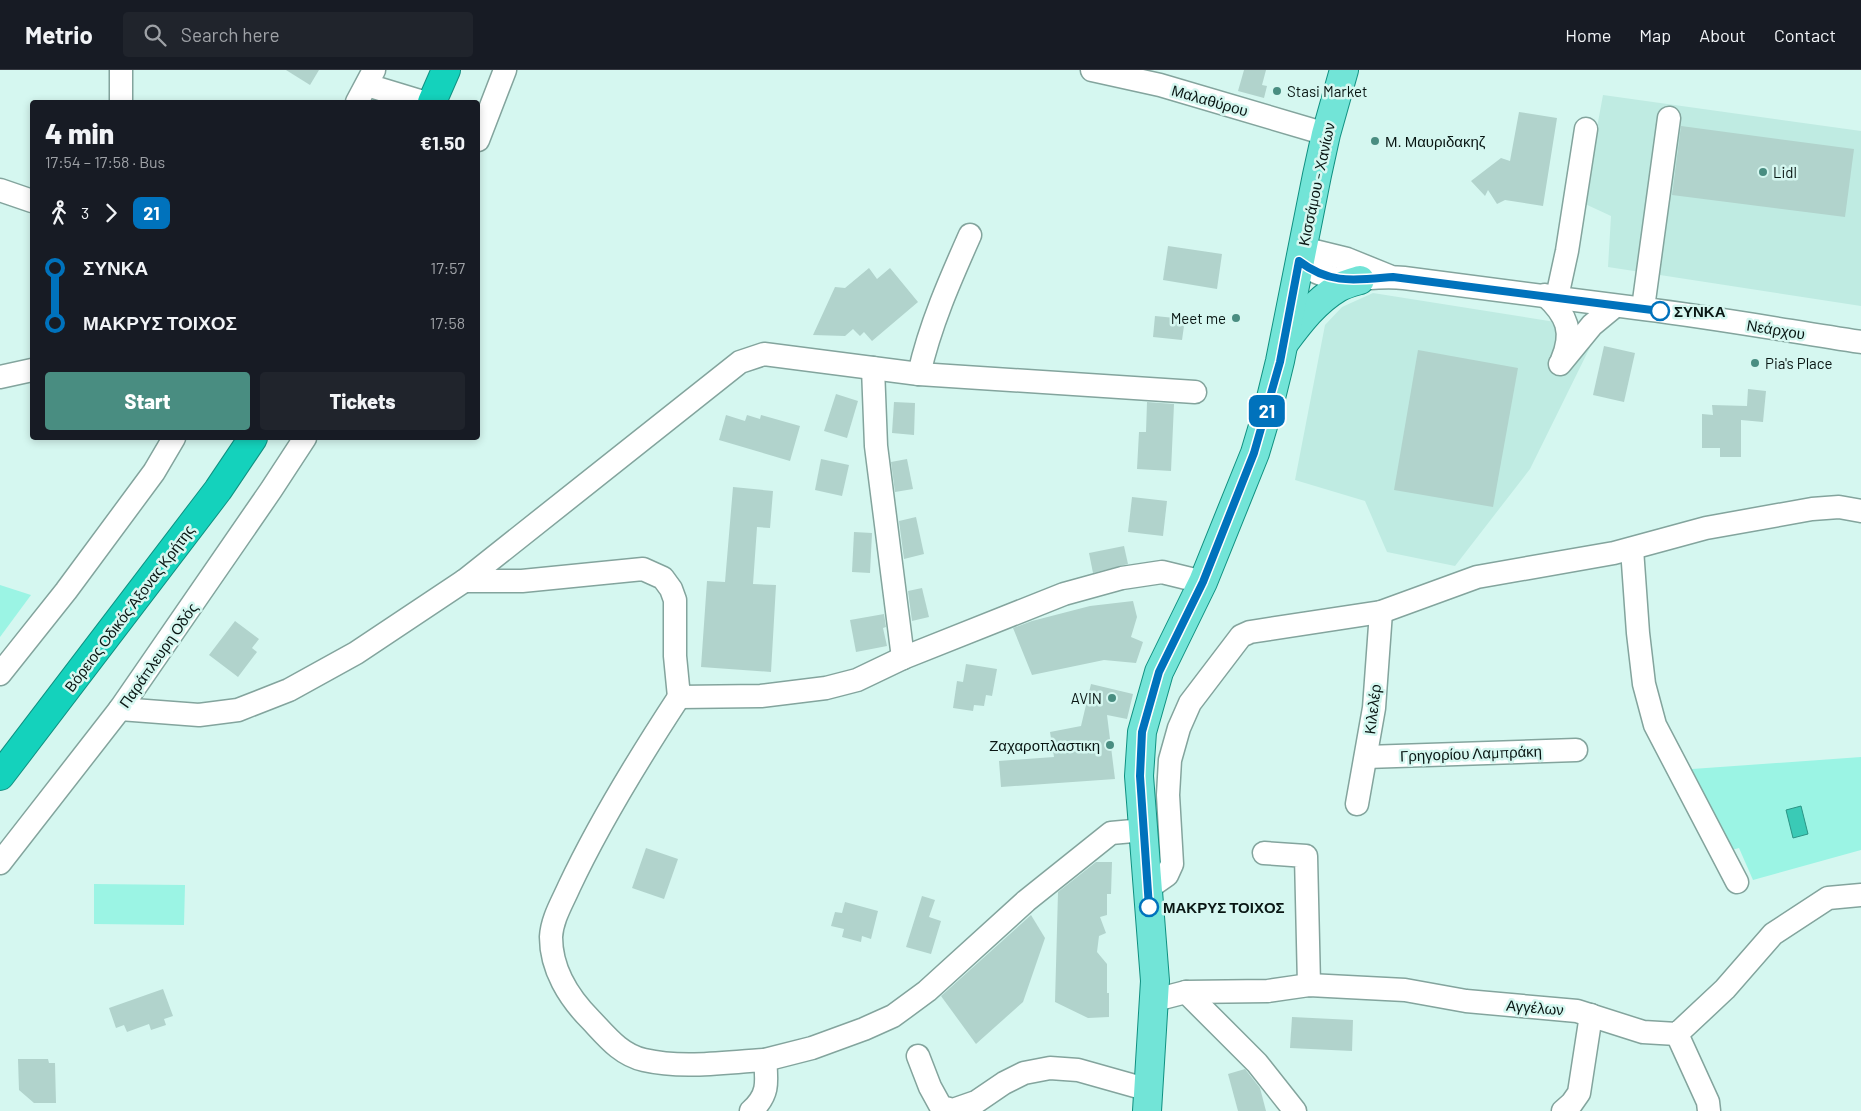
<!DOCTYPE html>
<html lang="en">
<head>
<meta charset="utf-8">
<style>
  :root { --surface:#171b24; --page:#20242c; --text:#f1f3f6; --muted:#9ea1a6; --line:#363941; --accent:#498d81 }
  body { margin:0; font-family:Barlow,sans-serif; background:var(--page); color:var(--text); height:100vh; display:flex; flex-direction:column; font-size:19px; white-space:nowrap }
  * { box-sizing:border-box; margin:0 }
  p { font-size:16px; color:var(--muted) }
  .icon { flex:none; width:28px; height:28px; fill:none; stroke:currentColor; stroke-width:2; stroke-linecap:round; stroke-linejoin:round }
  .map { position:relative; flex:1; overflow:hidden }
  .side { position:absolute; left:30px; top:30px; width:450px; height:340px; display:flex; flex-direction:column; background:var(--surface); border-radius:5px; box-shadow:0 2px 8px #0003 }
  .side>* { flex:none }
  .badge { padding:0 10px; border-radius:8px; font-size:18px; line-height:32px }
  .map>.badge { position:absolute; translate:-50% -50%; box-shadow:0 0 0 2px #fff }
  .legs { display:flex; align-items:center; gap:8px; height:55px; padding:0 15px; font-size:16px }
  .legs p { margin-inline-start:auto }
  .headline { display:flex; align-items:center; justify-content:space-between; height:85px; padding:0 15px }
  h1 { font-size:28px; font-weight:800; line-height:38px }
  .action { display:flex; gap:10px; margin-top:auto; padding:10px 15px }
  .action a { flex:1; height:58px; border-radius:5px; background:var(--accent); color:#fff; font-size:20px; font-weight:800; line-height:58px; text-align:center }
  .action a+a { background:var(--page); color:var(--text) }
  ul { padding:0 15px; list-style:none }
  li { display:flex; align-items:center; gap:18px; height:55px; font-size:19px }
  li i { display:grid; place-items:center; width:8px; height:100%; margin:0 6px; background:currentColor }
  li i::after { content:''; width:12px; height:12px; margin:-6px; border:4px solid; border-radius:50%; background:var(--surface) }
  li p { margin-inline-start:auto }
  li:first-child i { background:linear-gradient(#0000 50%,currentColor 0) }
  li:last-child i { background:linear-gradient(currentColor 50%,#0000 0) }
  header { display:flex; align-items:center; gap:30px; box-sizing:border-box; height:70px; padding:0 25px; background:var(--surface); border-bottom:1px solid var(--line) }
  header strong { font-size:24px }
  nav { display:flex; gap:28px; margin-inline-start:auto; font-size:18px }
  .search { width:350px; height:45px; background:var(--page); display:flex; align-items:center; gap:12px; box-sizing:border-box; padding:0 18px; border-radius:5px; color:var(--muted); font-size:19px }
  .map>svg:first-child { display:block }
</style>
</head>
<body>
<header>
<strong>Metrio</strong>
<div class="search"><svg class="icon" aria-label="search" viewBox="0 0 24 24"><circle cx="10" cy="10" r="6"/><path d="M15 15l6 6"/></svg>Search here</div>
<nav><a>Home</a><a>Map</a><a>About</a><a>Contact</a></nav>
</header>
<div class="map">
<svg width="1861" height="1041" viewBox="0 0 1861 1041">
  <rect width="100%" height="100%" fill="#d5f7f0"/>
  <g fill="#bfebe2">
    <path d="M1603,25L1861,61V236L1608,197L1611,146L1583,133Z"/>
    <path d="M1373,223L1599,259L1530,399L1455,496L1387,482L1365,431L1295,410L1325,255L1342,237Z"/>
  </g>
  <g fill="#9bf4e4">
    <path d="M0,515L31,525L0,567Z"/>
    <path d="M1861,687V780L1753,810L1739,778L1722,783L1678,700Z"/>
    <path d="M94,814L185,815L184,855L94,854Z"/>
  </g>
  <path fill="#3acab6" stroke="#2b9485" d="M1801,736L1808,764L1793,768L1786,740Z"/>
  <g fill="#b1d3cc">
    <path d="M286,0H319L310,15Z"/>
    <path d="M1244,0H1266L1262,15L1267,16L1264,28L1238,21Z"/>
    <path d="M1519,42L1557,48L1543,136L1505,130L1497,134L1488,120L1485,126L1471,111L1501,88L1510,91Z"/>
    <path d="M1681,56L1854,79L1845,147L1672,125Z"/>
    <path d="M1168,176L1222,184L1217,219L1163,210Z"/>
    <path d="M869,198L877,209L890,198L918,232L872,271L864,262L860,266L853,259L845,266L813,265L835,217L845,218Z"/>
    <path d="M1155,246L1185,249L1182,270L1153,267Z"/>
    <path d="M1604,276L1635,283L1624,332L1593,325Z"/>
    <path d="M1418,280L1518,298L1493,437L1394,420Z"/>
    <path d="M1748,319L1766,321L1763,352L1741,350V387H1720V378H1702V344L1713,345L1712,335L1747,336Z"/>
    <path d="M836,324L858,331L847,368L824,361Z"/>
    <path d="M894,332L915,333L914,365L892,363Z"/>
    <path d="M1147,332L1174,334L1171,401L1137,399L1139,362H1146Z"/>
    <path d="M726,345L745,351L747,345L760,349L761,345L800,356L790,391L719,370Z"/>
    <path d="M821,389L849,395L842,426L815,420Z"/>
    <path d="M907,389L913,419L895,422L891,392Z"/>
    <path d="M733,417L773,421L770,458L757,457L753,514L776,515L771,602L701,597L707,511L725,512Z"/>
    <path d="M1132,427L1167,431L1163,466L1128,462Z"/>
    <path d="M916,447L924,484L904,489L899,451Z"/>
    <path d="M854,462L872,463L870,503L852,502Z"/>
    <path d="M1124,476L1128,494L1093,503L1089,483Z"/>
    <path d="M922,518L929,547L912,551L908,521Z"/>
    <path d="M1133,531L1137,547L1131,567L1143,572L1136,593L1104,590L1032,605L1013,558L1032,551L1090,536Z"/>
    <path d="M884,544L886,557L883,558L887,576L856,582L850,550Z"/>
    <path d="M235,551L259,569L252,578L257,582L238,607L209,585Z"/>
    <path d="M966,594L997,599L992,626L986,625L984,636L974,635L973,641L953,638L957,611L963,612Z"/>
    <path d="M1091,614L1133,624L1127,649L1107,645L1115,709L1001,717L999,691L1054,687L1050,662L1081,656Z"/>
    <path d="M646,778L678,789L664,829L632,818Z"/>
    <path d="M1096,792H1112L1111,824H1107V845L1100,847L1106,863L1099,866L1097,882L1107,894V923H1109V947L1088,948L1055,932L1058,822Z"/>
    <path d="M922,826L935,830L929,847L941,851L931,884L906,877Z"/>
    <path d="M845,832L878,841L871,869L862,866L861,872L842,867L844,859L831,856L835,842L842,843Z"/>
    <path d="M1031,845L1045,868L1023,932L976,974L941,926Z"/>
    <path d="M163,919L173,946L164,949L166,955L151,960L149,954L127,962L124,955L116,958L109,938Z"/>
    <path d="M1292,947L1353,950L1352,981L1290,978Z"/>
    <path d="M18,989H48L49,993H55L56,1033H34L19,1020Z"/>
    <path d="M1245,999L1260,1018L1266,1041H1238L1228,1004Z"/>
  </g>
  <g fill="none" stroke-linecap="round" stroke-linejoin="round">
    <g stroke="#83a49d" stroke-width="25">
      <g id="minor">
        <path d="M1092,0L1160,15L1326,64"/>
        <path d="M367,15L423,32"/>
        <path d="M121,32V0"/>
        <path d="M357,32L374,0"/>
        <path d="M478,70L505,0"/>
        <path d="M0,120L32,131"/>
        <path d="M1302,178L1347,189L1389,206"/>
        <path d="M1299,191C1339,222 1361,203 1404,208C1484,218 1564,228 1644,239C1717,248 1789,261 1861,272"/>
        <path d="M1545,225C1567,245 1574,262 1562,290"/>
        <path d="M1557,227L1567,181L1586,59"/>
        <path d="M1643,238L1669,48"/>
        <path d="M1560,294L1592,255L1615,236"/>
        <path d="M873,298L876,376L903,588"/>
        <path d="M919,304C930,255 950,210 970,165"/>
        <path d="M0,307L32,300"/>
        <path d="M1632,479L1638,563L1644,614L1655,655L1737,812"/>
        <path d="M464,511H522L643,499L663,508L671,519L675,530V586L679,627L761,626L826,618L857,610L903,588L1064,524L1122,508L1162,502L1203,512"/>
        <path d="M0,604L66,521L154,402L174,368"/>
        <path d="M679,627C639,688 600,751 569,817C562,833 552,849 551,867C551,899 569,928 591,950C607,967 621,985 644,990C683,999 726,992 765,990C767,1012 769,1025 751,1041"/>
        <path d="M120,639L199,645L238,640L289,620L356,583L464,511L740,292L764,284L919,304L1195,322"/>
        <path d="M1366,687L1576,680"/>
        <path d="M1357,734L1374,638L1381,542"/>
        <path d="M1264,783L1306,786L1309,915"/>
        <path d="M0,793L120,639L271,420L305,368"/>
        <path d="M1147,819L1167,805L1172,794L1168,725L1170,690L1179,658L1190,633L1241,566L1250,562L1381,542L1477,507L1614,483L1706,458L1812,439L1839,437L1861,441"/>
        <path d="M1186,922L1257,993L1295,1041"/>
        <path d="M1155,930L1186,922L1268,921L1309,915L1405,920L1466,931L1577,941L1643,962L1677,964L1725,919L1773,864L1828,828L1861,825"/>
        <path d="M1677,964L1708,1032L1709,1041"/>
        <path d="M918,986L930,1017L941,1037L953,1040L976,1032L1004,1013L1024,1003L1050,998L1078,1000L1149,1020"/>
        <path d="M765,990L812,978L864,959L893,946L927,921L1026,831L1111,763L1144,760"/>
        <path d="M1563,1041L1572,1033L1579,1023L1591,945"/>
      </g>
    </g>
    <g stroke="#109081" stroke-width="30">
      <g id="major">
        <path d="M1285,272C1300,252 1316,231 1338,218C1345,214 1353,212 1360,210"/>
        <path d="M1147,1041L1155,911L1139,706L1142,662L1159,602L1203,512L1255,383L1269,336L1280,291L1317,105L1326,64L1344,0"/>
      </g>
    </g>
    <g stroke="#109081" stroke-width="30">
      <g id="highway">
        <path d="M432,32L446,0"/>
        <path d="M0,706L218,420L253,368"/>
      </g>
    </g>
    <use href="#minor" stroke="#fff" stroke-width="22"/>
    <use href="#major" stroke="#72e4d7" stroke-width="28"/>
    <use href="#highway" stroke="#14d2bc" stroke-width="28"/>
  </g>
  <g fill="none" stroke-linecap="round" stroke-linejoin="round">
    <g stroke="#fff" stroke-width="11">
      <path id="line-1" d="M1149,837L1140,706L1142,662L1159,602L1203,512L1254,383L1280,292L1299,191C1330,215 1356,210 1393,207L1660,241"/>
    </g>
    <use href="#line-1" stroke="#0072bc" stroke-width="8"/>
  </g>
  <g fill="#498d81" stroke="#d5f7f0" stroke-width="2">
    <circle cx="1277" cy="21" r="5"/>
    <circle cx="1375" cy="71" r="5"/>
    <circle cx="1763" cy="102" r="5"/>
    <circle cx="1236" cy="248" r="5"/>
    <circle cx="1755" cy="293" r="5"/>
    <circle cx="1112" cy="628" r="5"/>
    <circle cx="1110" cy="675" r="5"/>
  </g>
  <g fill="#fff" stroke="#0072bc" stroke-width="2.5">
    <circle cx="1660" cy="241" r="9"/>
    <circle cx="1149" cy="837" r="9"/>
  </g>
  <g text-anchor="middle" dominant-baseline="central" stroke-width="5" stroke-linejoin="round" paint-order="stroke">
    <g font-size="15" fill="#091613" stroke="#d5f7f0" text-anchor="start">
      <text x="1287" y="21">Stasi Market</text>
      <text x="1385" y="71">Μ. Μαυριδακηζ</text>
      <text x="1773" y="102">Lidl</text>
      <text x="1226" y="248" text-anchor="end">Meet me</text>
      <text x="1765" y="293">Pia's Place</text>
      <text x="1102" y="628" text-anchor="end">AVIN</text>
      <text x="1100" y="675" text-anchor="end">Ζαχαροπλαστικη</text>
    </g>
    <g font-size="15" fill="#091613" stroke="#d5f7f0">
      <text transform="translate(1210 30) rotate(16)">Μαλαθύρου</text>
      <text transform="translate(1316 114) rotate(-78)">Κισσάμου - Χανίων</text>
      <text transform="translate(1776 259) rotate(9)">Νεάρχου</text>
      <text transform="translate(129 538) rotate(-53)">Βόρειος Οδικός Άξονας Κρήτης</text>
      <text transform="translate(158 585) rotate(-55)">Παράπλευρη Οδός</text>
      <text transform="translate(1372 639) rotate(-83)">Κιλελέρ</text>
      <text transform="translate(1471 683) rotate(-2)">Γρηγορίου Λαμπράκη</text>
      <text transform="translate(1535 937) rotate(5)">Αγγέλων</text>
    </g>
    <g font-size="15" font-weight="bold" fill="#091613" stroke="#d5f7f0" text-anchor="start">
      <text x="1674" y="241">ΣΥΝΚΑ</text>
      <text x="1163" y="837">ΜΑΚΡΥΣ ΤΟΙΧΟΣ</text>
    </g>
  </g>
</svg>
<b class="badge" style="left:1267px;top:341px;background:#0072bc;color:#fff">21</b>
<section class="side">
<div class="headline"><div><h1>4 min</h1><p>17:54 – 17:58 · Bus</p></div><b>€1.50</b></div>
<div class="legs"><svg class="icon" aria-label="walk" viewBox="0 0 24 24"><circle cx="13" cy="4" r="2"/><path d="M13 8l-2 6 4 7M11 14l-3 7M7 12l3-4h3l4 4"/></svg>3<svg class="icon" aria-label="forward" viewBox="0 0 24 24"><path d="M9 5l7 7-7 7"/></svg><b class="badge" style="background:#0072bc;color:#fff">21</b></div>
<ul>
<li><i style="color:#0072bc"></i><b>ΣΥΝΚΑ</b><p>17:57</p></li>
<li><i style="color:#0072bc"></i><b>ΜΑΚΡΥΣ ΤΟΙΧΟΣ</b><p>17:58</p></li>
</ul>
<div class="action"><a>Start</a><a>Tickets</a></div>
</section>
</div>
</body>
</html>
